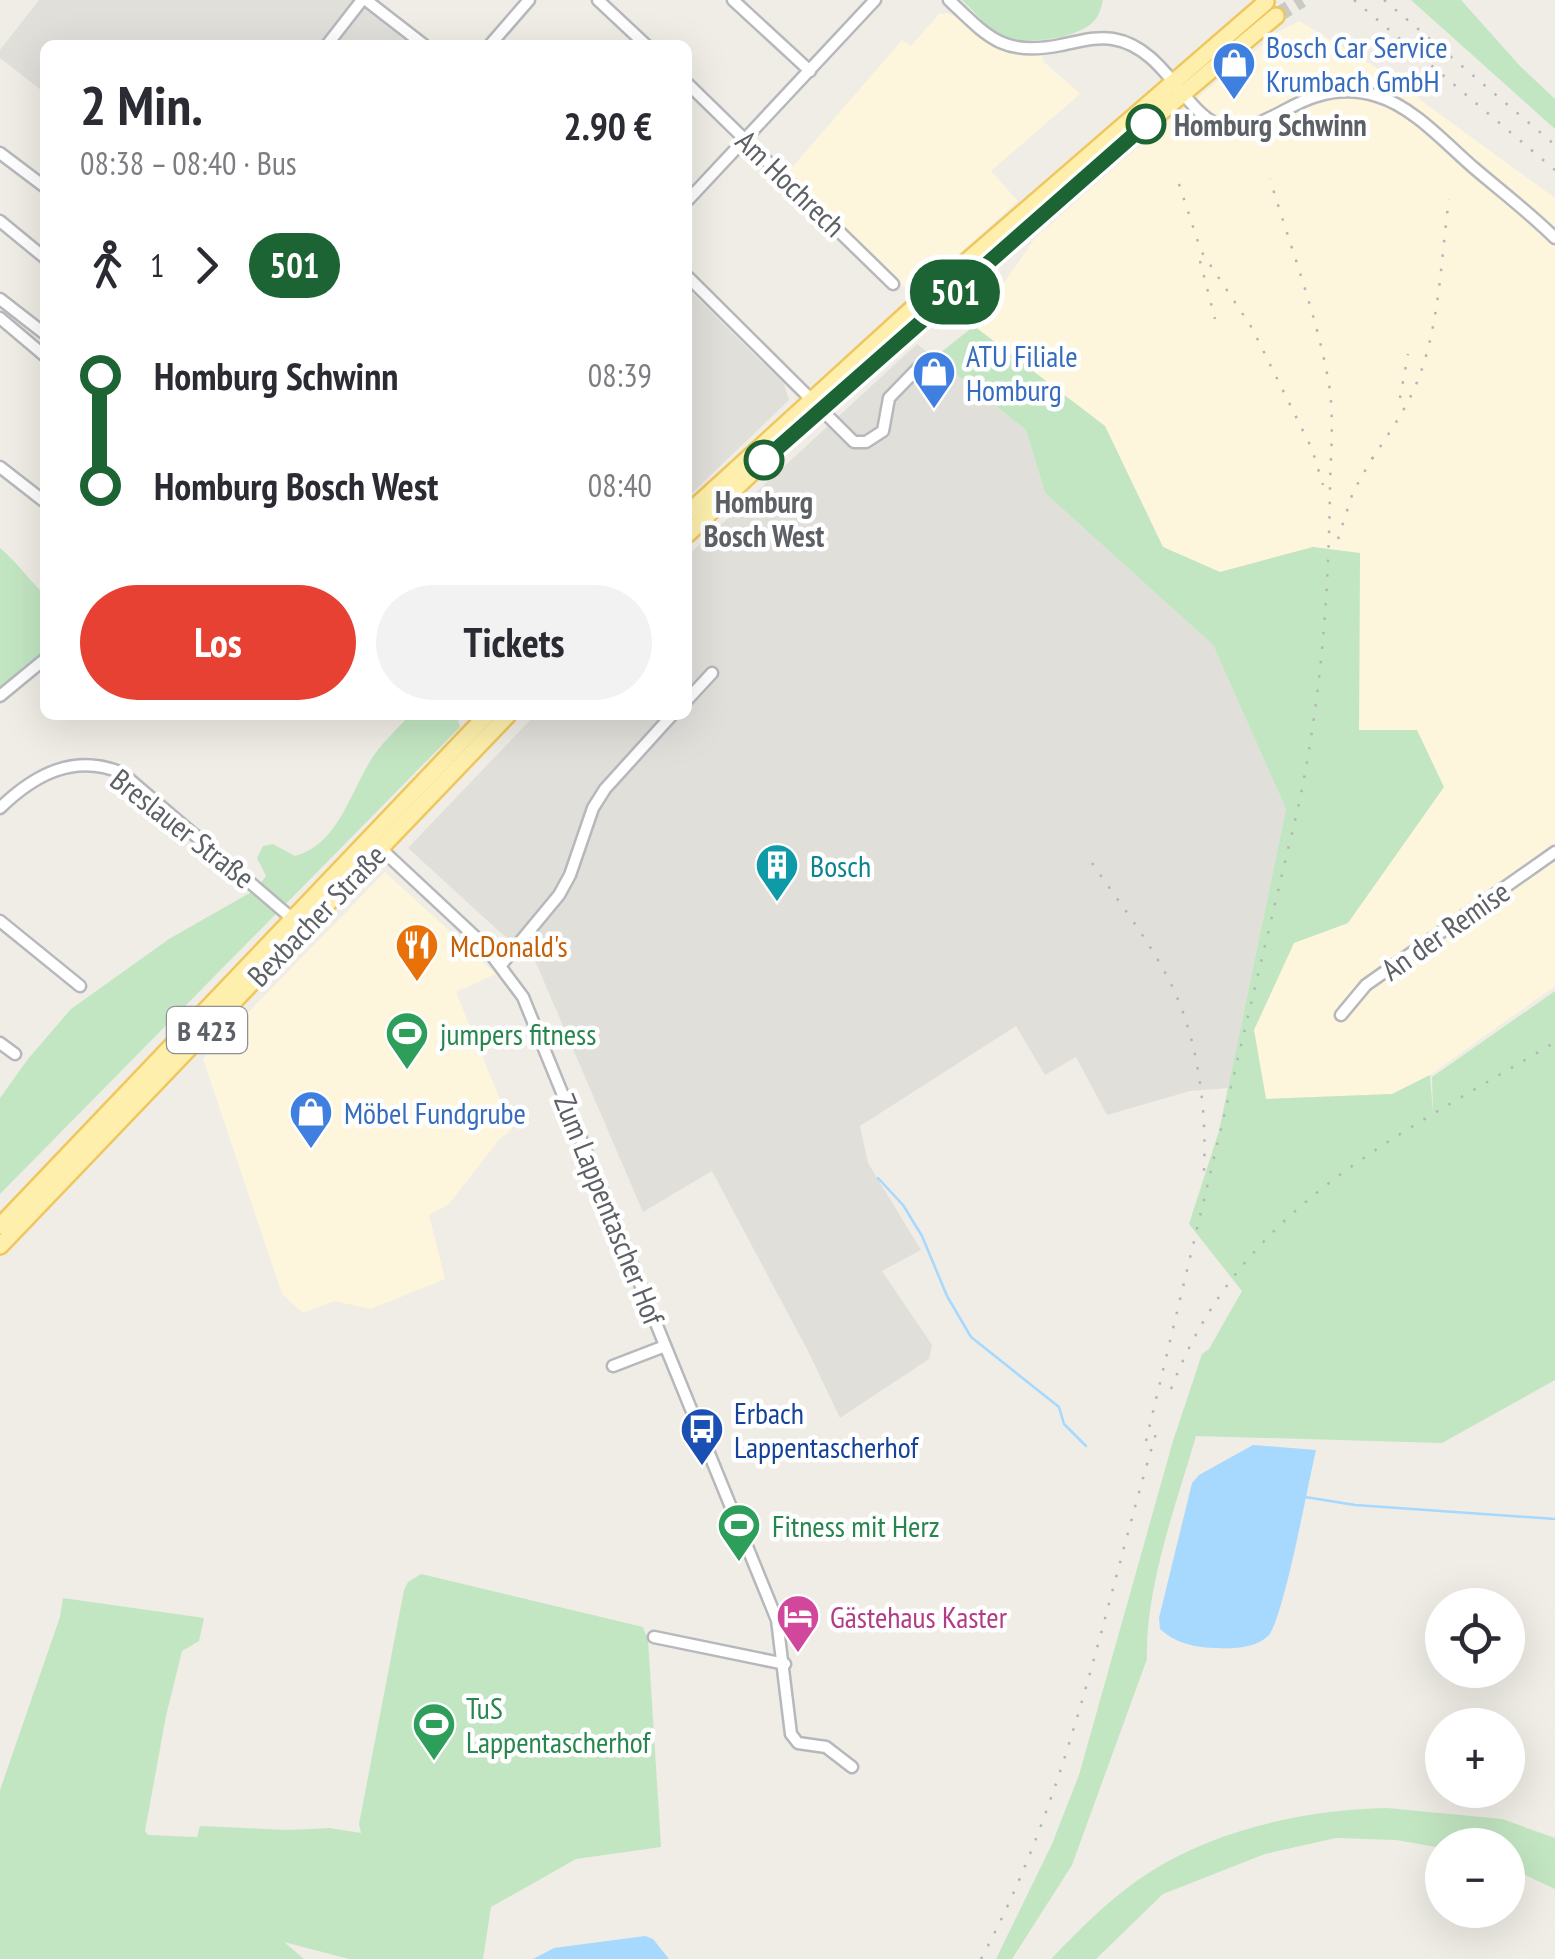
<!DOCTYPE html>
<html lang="de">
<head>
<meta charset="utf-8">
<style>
  :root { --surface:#fff; --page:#f2f2f3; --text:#2b2b33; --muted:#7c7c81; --accent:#e74134 }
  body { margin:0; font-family:"PT Sans Narrow",sans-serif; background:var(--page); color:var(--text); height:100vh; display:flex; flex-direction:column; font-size:38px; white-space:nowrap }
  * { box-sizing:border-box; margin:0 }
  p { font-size:32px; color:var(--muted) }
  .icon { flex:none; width:55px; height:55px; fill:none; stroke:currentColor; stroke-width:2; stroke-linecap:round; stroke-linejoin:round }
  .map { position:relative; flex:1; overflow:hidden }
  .details { position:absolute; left:40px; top:40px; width:652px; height:680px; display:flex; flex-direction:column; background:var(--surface); border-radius:15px; box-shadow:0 10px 40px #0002 }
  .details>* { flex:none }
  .badge { padding:0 20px; border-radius:32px; font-size:35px; line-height:65px }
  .tools { position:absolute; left:1425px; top:1588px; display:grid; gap:20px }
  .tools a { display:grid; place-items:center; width:100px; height:100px; border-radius:50%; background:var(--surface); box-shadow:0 10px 40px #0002; font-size:50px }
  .map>.badge { position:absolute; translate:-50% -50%; box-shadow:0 0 0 5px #fff }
  .legs { display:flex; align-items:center; gap:15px; height:110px; padding:0 40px; font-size:32px }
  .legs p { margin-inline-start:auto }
  .overview { display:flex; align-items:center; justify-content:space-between; height:170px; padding:0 40px }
  h1 { font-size:55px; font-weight:700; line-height:75px }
  .primary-button { display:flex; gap:20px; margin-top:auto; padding:20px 40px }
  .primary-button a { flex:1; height:115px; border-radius:60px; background:var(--accent); color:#fff; font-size:40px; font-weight:700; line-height:115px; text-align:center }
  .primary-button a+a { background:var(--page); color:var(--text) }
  ul { padding:0 40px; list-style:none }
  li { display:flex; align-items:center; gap:35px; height:110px; font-size:38px }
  li i { display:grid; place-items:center; width:15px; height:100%; margin:0 12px; background:currentColor }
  li i::after { content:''; width:25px; height:25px; margin:-12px; border:8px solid; border-radius:50%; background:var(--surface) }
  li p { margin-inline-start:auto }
  li:first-child i { background:linear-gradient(#0000 50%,currentColor 0) }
  li:last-child i { background:linear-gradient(currentColor 50%,#0000 0) }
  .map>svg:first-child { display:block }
</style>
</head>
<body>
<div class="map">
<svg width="1555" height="1959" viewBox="0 0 1555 1959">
  <rect width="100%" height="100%" fill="#efede5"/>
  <g fill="#fdf6dc">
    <path d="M972,9L995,33L1010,40L1037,41L1044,62L1080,94L991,171L1018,201L913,296L789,171L902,40L911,46L939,14L947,13L961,19Z"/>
    <path d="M1299,21L1371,64L1555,198V986L1430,1075L1392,1094L1266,1099L1254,1030L1294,942L1348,923L1359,730L1360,553L1313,547L1220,572L1163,547L1105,426L974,326L1035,238L1148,138L1278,32Z"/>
    <path d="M385,872L496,974L456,992L512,1129L498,1141L449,1204L429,1215L445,1279L371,1309L334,1301L303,1313L282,1294L203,1059Z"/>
  </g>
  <g fill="#e1dfda">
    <path d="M39,0H354L411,45H45V93L0,58V50Z"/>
    <path d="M688,289L784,384L789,400L688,497Z"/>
    <path d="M917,344L1026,430L1045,493L1213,645L1286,809L1228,1088L1190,1091L1107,1115L1076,1057L1045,1075L1016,1026L860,1126L868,1163L921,1250L882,1271L932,1345L929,1359L840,1418L808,1351L712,1171L643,1212L533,956L501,933L408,848L535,715H688V555Z"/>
  </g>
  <g fill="#c3e6c2">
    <path d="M962,0H1103C1101,8 1099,16 1094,21C1077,40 1017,47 996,33C984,25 973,10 962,0Z"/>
    <path d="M1411,0H1461L1520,66L1555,99V129Z"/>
    <path d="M974,326L1105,426L1163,547L1220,572L1313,547L1360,553L1359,730H1417L1444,787L1348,923L1294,943L1254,1030L1266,1099L1392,1094L1430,1075L1433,1113L1432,1077L1555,991V1380L1442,1443L1196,1436C1176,1505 1145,1588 1147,1659L1072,1865L1012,1959H996L1052,1844L1079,1775L1173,1441L1202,1354L1209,1349L1242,1291L1189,1224L1219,1131L1286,809L1213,645L1045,493L1026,430L940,362V353Z"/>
    <path d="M0,548C18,563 28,579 45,595V650L0,688Z"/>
    <path d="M410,715H457L460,727L0,1194V1098L28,1059L71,1009L169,939L255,890L266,876L257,858L263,846L273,844L295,856C342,843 351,785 377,751C387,738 399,727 410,715Z"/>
    <path d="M421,1574L643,1627L648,1640L661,1847L576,1859L491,1907L483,1959H349L284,1942L304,1959H0V1790L60,1617L63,1598L204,1618L199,1641L182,1651L166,1716L145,1831L148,1835L197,1837L200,1826L288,1830L329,1828L361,1833L359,1824L404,1590L408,1582Z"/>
    <path d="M1387,1808L1502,1819L1555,1838V1889L1508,1867V1845H1442V1848L1396,1840L1336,1838L1265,1854L1163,1894L1096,1959H1051C1082,1927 1112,1896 1150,1872C1216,1829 1310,1809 1387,1808Z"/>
  </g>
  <g fill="#a7d8fe">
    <path d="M1253,1445L1316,1450C1309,1479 1283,1622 1268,1636C1256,1648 1233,1649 1217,1648C1196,1648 1175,1643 1160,1629L1159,1618L1192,1483L1199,1475Z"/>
    <path d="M645,1936L653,1939L669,1959H533L554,1948Z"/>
  </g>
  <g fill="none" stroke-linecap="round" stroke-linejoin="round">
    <g stroke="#a7d8fe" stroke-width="2.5">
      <path d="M878,1178L903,1205L922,1236L947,1296L971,1337L1059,1407L1064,1424L1086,1446"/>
      <path d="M1305,1497L1355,1505L1555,1519"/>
    </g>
    <path stroke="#cacac5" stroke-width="15" stroke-dasharray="15 8" stroke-linecap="butt" d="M1276,16L1302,0"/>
    <g stroke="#b6b8bc" stroke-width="15">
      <g id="street">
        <path d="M366,0L424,45"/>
        <path d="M598,0L646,45"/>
        <path d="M733,0L810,71"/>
        <path d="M949,0C988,37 1003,57 1061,45C1078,42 1095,36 1113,39C1167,48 1185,118 1225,127C1257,134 1287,104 1317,96C1336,90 1358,90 1377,96C1414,107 1446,144 1474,168C1501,191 1530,213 1555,238"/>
        <path d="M327,45L362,0"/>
        <path d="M490,45L529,0"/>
        <path d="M688,84L893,284"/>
        <path d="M0,153L45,187"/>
        <path d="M688,200L875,0"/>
        <path d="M0,221L45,258"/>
        <path d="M688,277L854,442H866L883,431L889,398L921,365"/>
        <path d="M0,299L45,334"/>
        <path d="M0,318L45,356"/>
        <path d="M0,467L45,502"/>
        <path d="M0,696L45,659"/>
        <path d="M688,699L712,673"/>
        <path d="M0,808C35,774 75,753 122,773L295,921"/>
        <path d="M379,847L484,945L523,997L777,1620L791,1734L798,1743L826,1747L852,1767"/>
        <path d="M0,921L80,986"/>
        <path d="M501,965L559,895L570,875L593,808L605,789L672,715"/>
        <path d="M1341,1015L1366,985L1555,852"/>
        <path d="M0,1043L15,1054"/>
        <path d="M613,1366L665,1346"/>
        <path d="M654,1637L785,1664"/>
      </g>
    </g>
    <g stroke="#f0c65e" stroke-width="20">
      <g id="primary">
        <path d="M688,513L915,306L1266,2"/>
        <path d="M688,534C875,352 1076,183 1276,16"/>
        <path d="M0,1226L487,715"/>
        <path d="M0,1246L508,715"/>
      </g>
    </g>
    <use href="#street" stroke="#fff" stroke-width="10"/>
    <use href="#primary" stroke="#fef0ac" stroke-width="15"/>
    <g stroke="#b4b5b6" stroke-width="2.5" stroke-dasharray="2.5 12" stroke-linecap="butt">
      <path d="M1354,0L1555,170"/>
      <path d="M1384,0L1555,145"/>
      <path d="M1179,184L1201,251L1252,328L1312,449L1323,485"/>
      <path d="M1200,261L1215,319"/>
      <path d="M1400,398L1408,354"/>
      <path d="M1372,459C1389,433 1408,407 1419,377C1440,322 1441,257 1449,199"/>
      <path d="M1338,539L1353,492L1378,448"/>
      <path d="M1092,863C1118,901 1148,939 1169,980C1198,1036 1207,1109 1204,1171"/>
      <path d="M1171,1389C1242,1204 1397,1138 1555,1042"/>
      <path d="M1146,1441L1298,808C1321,700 1329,594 1330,483C1331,450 1334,417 1329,384C1317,315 1290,246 1270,179"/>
      <path d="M981,1959C1072,1790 1103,1608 1158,1427"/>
    </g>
  </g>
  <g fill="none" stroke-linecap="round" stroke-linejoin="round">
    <g stroke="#fff" stroke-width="22">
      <path id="line-1" d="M764,460L1146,124"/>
    </g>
    <use href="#line-1" stroke="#1c6434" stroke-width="15"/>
  </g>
  <defs>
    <g id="shop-pin" transform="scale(2.25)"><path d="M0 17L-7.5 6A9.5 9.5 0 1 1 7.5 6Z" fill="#3f7fe0" stroke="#fff"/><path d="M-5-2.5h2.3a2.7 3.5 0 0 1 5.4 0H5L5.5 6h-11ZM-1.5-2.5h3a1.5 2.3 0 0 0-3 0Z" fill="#fff"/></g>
    <g id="building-pin" transform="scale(2.25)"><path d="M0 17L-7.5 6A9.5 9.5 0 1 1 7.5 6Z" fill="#0f9aa8" stroke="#fff"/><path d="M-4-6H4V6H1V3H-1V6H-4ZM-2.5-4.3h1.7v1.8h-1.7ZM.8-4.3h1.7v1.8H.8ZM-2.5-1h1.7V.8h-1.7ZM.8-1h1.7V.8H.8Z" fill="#fff"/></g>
    <g id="restaurant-pin" transform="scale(2.25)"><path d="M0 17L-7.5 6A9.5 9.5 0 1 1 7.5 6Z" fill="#e8710a" stroke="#fff"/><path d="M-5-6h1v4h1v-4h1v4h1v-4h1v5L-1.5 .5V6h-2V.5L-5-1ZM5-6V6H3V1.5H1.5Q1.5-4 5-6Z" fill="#fff"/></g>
    <g id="stadium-pin" transform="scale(2.25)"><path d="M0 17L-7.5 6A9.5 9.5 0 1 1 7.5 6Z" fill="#2e9e5b" stroke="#fff"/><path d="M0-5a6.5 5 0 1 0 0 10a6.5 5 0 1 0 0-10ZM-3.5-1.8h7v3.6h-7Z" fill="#fff"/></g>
    <g id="bus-pin" transform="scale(2.25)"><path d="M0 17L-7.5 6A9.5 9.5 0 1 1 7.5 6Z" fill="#1a4fb4" stroke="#fff"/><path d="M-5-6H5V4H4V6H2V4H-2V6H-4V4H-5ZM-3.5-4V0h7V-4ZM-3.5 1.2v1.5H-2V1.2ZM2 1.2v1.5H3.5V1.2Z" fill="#fff"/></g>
    <g id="hotel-pin" transform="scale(2.25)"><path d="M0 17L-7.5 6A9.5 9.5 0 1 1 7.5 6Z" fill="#d1479c" stroke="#fff"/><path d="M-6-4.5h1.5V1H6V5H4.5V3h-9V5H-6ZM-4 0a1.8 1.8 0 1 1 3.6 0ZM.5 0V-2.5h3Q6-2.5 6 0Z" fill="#fff"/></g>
  </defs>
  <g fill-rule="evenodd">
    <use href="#shop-pin" x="1234" y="63"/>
    <use href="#shop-pin" x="934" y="372"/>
    <use href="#building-pin" x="777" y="865"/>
    <use href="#restaurant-pin" x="417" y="945"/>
    <use href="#stadium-pin" x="407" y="1033"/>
    <use href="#shop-pin" x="311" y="1112"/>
    <use href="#bus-pin" x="702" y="1429"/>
    <use href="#stadium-pin" x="739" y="1525"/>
    <use href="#hotel-pin" x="798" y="1616"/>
    <use href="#stadium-pin" x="434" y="1724"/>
  </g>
  <g fill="#fff" stroke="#1c6434" stroke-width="5">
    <circle cx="1146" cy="124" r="18"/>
    <circle cx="764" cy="460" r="18"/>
  </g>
  <g text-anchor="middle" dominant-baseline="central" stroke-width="9" stroke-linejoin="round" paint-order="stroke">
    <rect fill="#fff" stroke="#8e9094" stroke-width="2.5" x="167" y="1007" width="80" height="46" rx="8"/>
    <g font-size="28" font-weight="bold" fill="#5d6166">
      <text x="207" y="1030">B 423</text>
    </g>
    <g font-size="30" fill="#366cbe" stroke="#fff" text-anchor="start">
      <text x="1266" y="46">Bosch Car Service<tspan x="1266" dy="34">Krumbach GmbH</tspan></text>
      <text x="966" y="355">ATU Filiale<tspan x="966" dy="34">Homburg</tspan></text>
      <text x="344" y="1112">Möbel Fundgrube</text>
    </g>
    <g font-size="30" font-weight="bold" fill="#5d6166" stroke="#fff" text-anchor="start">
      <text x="1174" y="124">Homburg Schwinn</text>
      <text x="764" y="501" text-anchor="middle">Homburg<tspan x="764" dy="34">Bosch West</tspan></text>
    </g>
    <g font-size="30" fill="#5d6166" stroke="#fff">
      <text transform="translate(791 183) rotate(44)">Am Hochrech</text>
      <text transform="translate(183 828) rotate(38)">Breslauer Straße</text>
      <text transform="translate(316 915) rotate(-46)">Bexbacher Straße</text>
      <text transform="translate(1445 930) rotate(-35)">An der Remise</text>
      <text transform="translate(610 1209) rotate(68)">Zum Lappentascher Hof</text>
    </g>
    <g font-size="30" fill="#0d838f" stroke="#fff" text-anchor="start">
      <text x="810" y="865">Bosch</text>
    </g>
    <g font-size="30" fill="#c56008" stroke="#fff" text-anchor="start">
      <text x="450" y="945">McDonald's</text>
    </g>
    <g font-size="30" fill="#27864d" stroke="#fff" text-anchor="start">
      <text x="440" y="1033">jumpers fitness</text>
      <text x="772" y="1525">Fitness mit Herz</text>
      <text x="466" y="1707">TuS<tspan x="466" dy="34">Lappentascherhof</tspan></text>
    </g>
    <g font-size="30" fill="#164399" stroke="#fff" text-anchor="start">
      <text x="734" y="1412">Erbach<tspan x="734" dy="34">Lappentascherhof</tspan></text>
    </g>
    <g font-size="30" fill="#b23c85" stroke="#fff" text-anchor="start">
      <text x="830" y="1616">Gästehaus Kaster</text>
    </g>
  </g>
</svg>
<div class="tools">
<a><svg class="icon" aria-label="locate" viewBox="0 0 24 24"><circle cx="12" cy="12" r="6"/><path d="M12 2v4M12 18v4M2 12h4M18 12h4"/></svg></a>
<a>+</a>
<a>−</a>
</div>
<b class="badge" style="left:955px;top:292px;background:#1c6434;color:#fff">501</b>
<section class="details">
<div class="overview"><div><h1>2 Min.</h1><p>08:38 – 08:40 · Bus</p></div><b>2.90 €</b></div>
<div class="legs"><svg class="icon" aria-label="walk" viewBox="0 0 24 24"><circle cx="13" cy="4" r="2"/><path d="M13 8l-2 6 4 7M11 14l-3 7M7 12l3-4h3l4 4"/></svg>1<svg class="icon" aria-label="forward" viewBox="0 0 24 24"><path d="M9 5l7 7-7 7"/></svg><b class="badge" style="background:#1c6434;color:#fff">501</b></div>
<ul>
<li><i style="color:#1c6434"></i><b>Homburg Schwinn</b><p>08:39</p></li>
<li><i style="color:#1c6434"></i><b>Homburg Bosch West</b><p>08:40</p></li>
</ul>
<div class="primary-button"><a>Los</a><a>Tickets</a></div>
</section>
</div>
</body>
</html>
